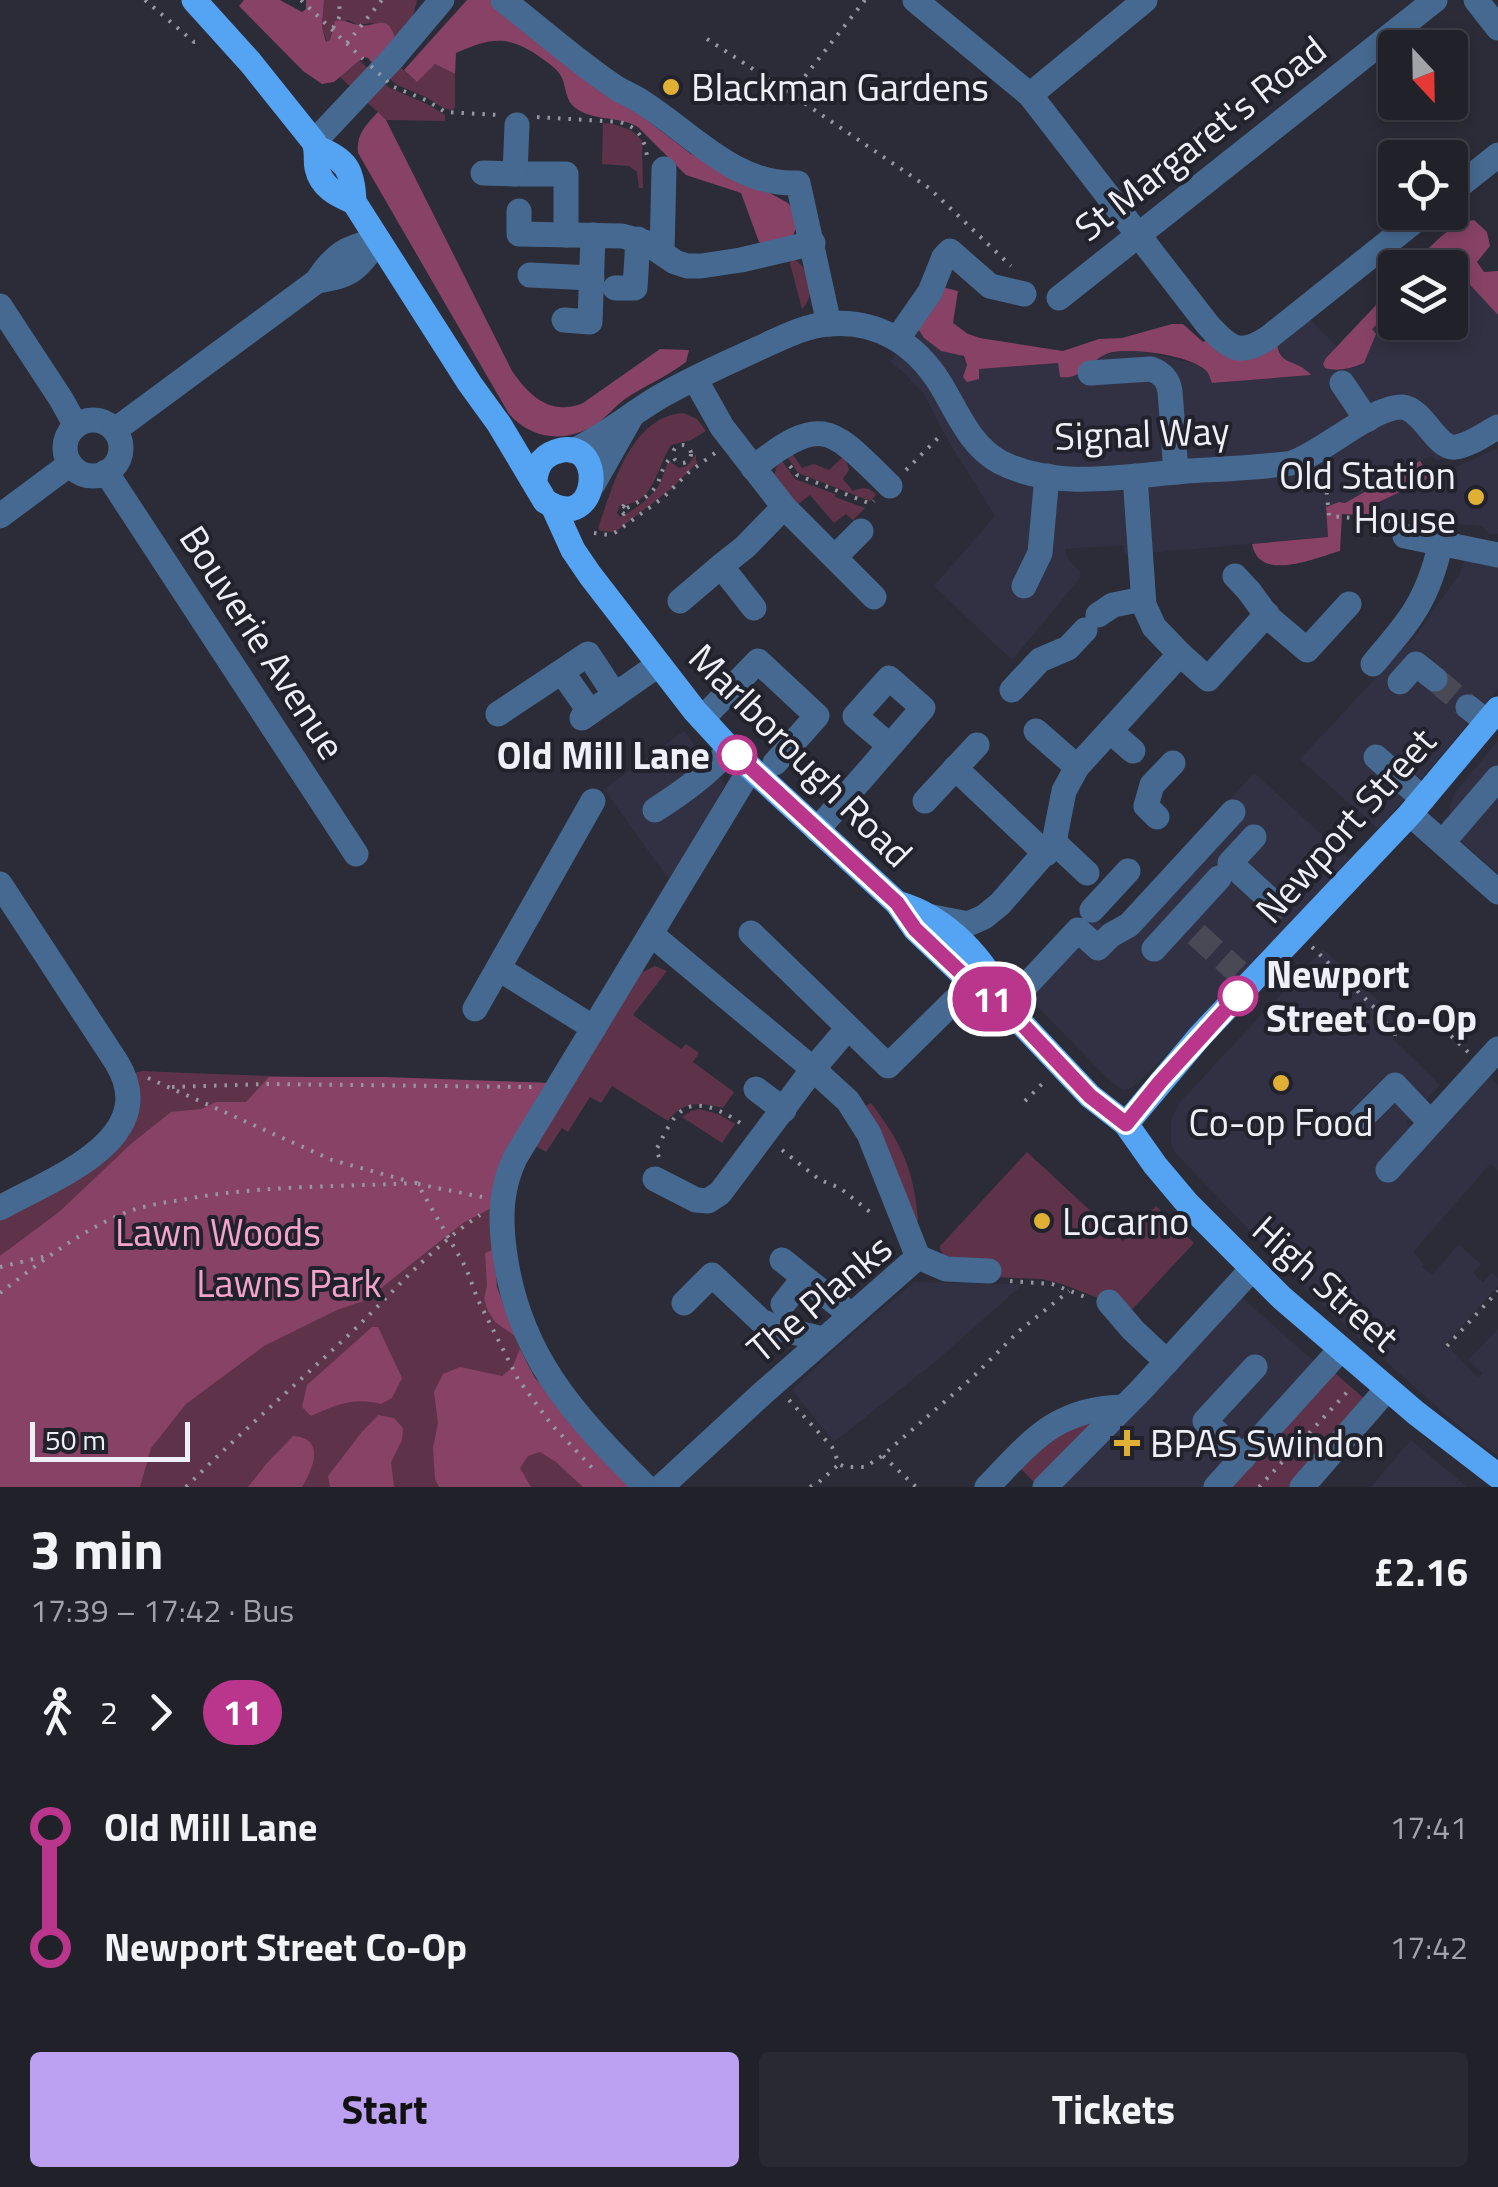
<!DOCTYPE html>
<html lang="en">
<head>
<meta charset="utf-8">
<style>
  :root { --surface:#202129; --page:#282931; --text:#f1f3f6; --muted:#a2a3a8; --line:#3d3e46; --accent:#bca0f2 }
  body { margin:0; font-family:"Titillium Web",sans-serif; background:var(--page); color:var(--text); height:100vh; display:flex; flex-direction:column; font-size:38px; white-space:nowrap }
  * { box-sizing:border-box; margin:0 }
  p { font-size:32px; color:var(--muted) }
  .icon { flex:none; width:55px; height:55px; fill:none; stroke:currentColor; stroke-width:2; stroke-linecap:round; stroke-linejoin:round }
  .map { position:relative; height:1487px; overflow:hidden }
  .side { display:flex; flex-direction:column; background:var(--surface); flex:1 }
  .side>* { flex:none }
  .badge { padding:0 20px; border-radius:32px; font-size:35px; line-height:65px }
  .needle { width:65px; rotate:158deg }
  .fabs { position:absolute; left:1378px; top:30px; display:grid; gap:20px }
  .fabs a { display:grid; place-items:center; width:90px; height:90px; border-radius:10px; background:var(--surface); box-shadow:0 5px 15px #0003,0 0 0 2px var(--line); font-size:50px }
  .scale { position:absolute; left:30px; bottom:25px; width:160px; box-sizing:border-box; padding-left:10px; border:5px solid #efeff7; border-top:0; font-size:28px; line-height:35px; white-space:nowrap; color:#efeff7; -webkit-text-stroke:8px #22222d; paint-order:stroke }
  .map>.badge { position:absolute; translate:-50% -50%; box-shadow:0 0 0 5px #fff }
  .legs { display:flex; align-items:center; gap:15px; height:110px; padding:0 30px; font-size:32px }
  .legs p { margin-inline-start:auto }
  .head { display:flex; align-items:center; justify-content:space-between; height:170px; padding:0 30px }
  h1 { font-size:55px; font-weight:700; line-height:75px }
  .primary-button { display:flex; gap:20px; margin-top:auto; padding:20px 30px }
  .primary-button a { flex:1; height:115px; border-radius:10px; background:var(--accent); color:#111; font-size:40px; font-weight:700; line-height:115px; text-align:center }
  .primary-button a+a { background:var(--page); color:var(--text) }
  ul { padding:0 30px; list-style:none }
  li { display:flex; align-items:center; gap:35px; height:120px; font-size:38px }
  li i { display:grid; place-items:center; width:15px; height:100%; margin:0 12px; background:currentColor }
  li i::after { content:''; width:25px; height:25px; margin:-12px; border:8px solid; border-radius:50%; background:var(--surface) }
  li p { margin-inline-start:auto }
  li:first-child i { background:linear-gradient(#0000 50%,currentColor 0) }
  li:last-child i { background:linear-gradient(currentColor 50%,#0000 0) }
  .map>svg:first-child { display:block }
</style>
</head>
<body>
<div class="map">
<svg width="1498" height="1487" viewBox="0 0 1498 1487">
  <rect width="100%" height="100%" fill="#2b2c37"/>
  <g fill="#313143">
    <path d="M1447,259L1498,315V437L1437,461L1431,456L1345,503L1339,502L1326,507L1328,537L1124,555L1123,545L1065,549L1068,559L1080,572V578L1012,660L934,586L995,516L949,442L923,393L903,372L890,362L918,329L924,338L941,351L961,354L967,365L978,369L1059,363L1060,376L1067,378L1081,373L1096,359L1107,354L1121,351H1141L1196,364L1209,374L1212,383L1310,375L1284,360L1277,348V337L1305,315L1337,346L1326,358L1332,370L1354,368L1371,329L1395,307V322H1450V268L1438,267Z"/>
    <path d="M1498,448V534H1490L1481,526L1384,518L1376,512L1374,506L1391,496Z"/>
    <path d="M1466,553L1498,563V689L1378,829L1300,759L1416,635L1460,573Z"/>
    <path d="M684,731L725,785L670,881L604,789Z"/>
    <path d="M1498,741V874L1456,837L1442,820L1449,817L1450,805L1455,793Z"/>
    <path d="M1254,773L1350,860L1193,1029L1136,1084L1131,1088L1122,1090L1107,1078L1017,985L1086,912L1109,930Z"/>
    <path d="M1323,949L1391,1013L1393,1039L1440,1085L1406,1122L1429,1144L1490,1077L1498,1085V1171L1490,1164L1413,1252L1424,1264L1422,1267L1432,1275L1459,1244L1481,1264L1473,1273L1483,1282L1492,1273L1498,1278V1286L1446,1344L1478,1378L1482,1373L1468,1360L1498,1329V1456L1465,1432L1307,1291L1174,1151L1171,1144V1119L1180,1102Z"/>
    <path d="M914,1282L1023,1284L936,1361L834,1442L792,1390L834,1350Z"/>
    <path d="M1240,1296L1317,1364L1207,1487H1055Z"/>
    <path d="M1411,1440L1467,1487H1371Z"/>
  </g>
  <g fill="#5e3349">
    <path d="M324,0H417L413,16L395,38L372,23L358,25L348,20L333,25L330,40L327,42L322,27Z"/>
    <path d="M383,52L416,81L435,64L455,74V107L452,110L443,108L426,97L397,85L373,64Z"/>
    <path d="M360,61L388,87L429,105L445,115V121L386,120L340,77Z"/>
    <path d="M603,123C620,125 632,128 642,141L643,188H639L637,172L629,166L602,164Z"/>
    <path d="M788,256C810,266 819,290 802,309Z"/>
    <path d="M683,413L697,419L706,431L691,440L671,445C656,468 654,506 620,505L617,513L620,517C632,512 652,497 659,485C664,476 664,469 669,461L679,468L687,466L696,454V461L698,462L671,489L615,532L600,531L598,528C613,487 630,417 683,413Z"/>
    <path d="M791,452L802,468L814,464L829,470L845,455L849,470L843,479L853,491C863,487 869,487 876,495L870,501L798,473L786,455Z"/>
    <path d="M780,458L795,479L835,494V497L865,508L853,520L846,514L834,523L810,495L797,505L774,475Z"/>
    <path d="M655,966L667,971L633,1015L681,1049L686,1044L699,1053L693,1062L734,1092L723,1108C701,1102 682,1101 668,1121L612,1086L601,1103L590,1097L568,1132L562,1128L546,1152L536,1146L641,973Z"/>
    <path d="M143,1071C279,1078 414,1078 549,1083L494,1245L497,1287L525,1361L535,1378L634,1487H0V1217L99,1164L137,1081L134,1073Z"/>
    <path d="M871,1103C902,1144 913,1168 918,1220L915,1224L864,1107Z"/>
    <path d="M699,1109L718,1114L735,1124L722,1143L682,1117L691,1111Z"/>
    <path d="M1027,1152L1123,1241L1156,1206L1194,1243L1128,1314L1098,1298L1062,1284L1042,1279L993,1277L950,1266L940,1249V1246Z"/>
    <path d="M1335,1373L1368,1402L1290,1487H1230Z"/>
    <path d="M1086,1422L1093,1425L1036,1484L1020,1468L1052,1436Z"/>
  </g>
  <g fill="#874266">
    <path d="M244,0H280L302,12L306,9V0H324L322,27L326,42L330,40L335,21C346,19 349,24 360,25C377,28 387,12 395,38L373,64L368,58L364,57L334,82L322,84L303,71L239,6Z"/>
    <path d="M467,0H490L691,154L735,174L788,203L796,214L797,225L793,236L768,246L759,242L741,193L686,175L638,127C618,115 589,122 572,105C565,97 566,85 561,76C556,67 545,61 537,55C505,34 489,39 456,53L455,74L435,64L417,82L404,70Z"/>
    <path d="M378,112L386,120L512,371C530,397 551,416 583,403L660,349L689,350L686,362C668,376 644,386 625,399C614,407 606,418 595,425C565,443 532,440 509,414L358,153C356,134 366,125 378,112Z"/>
    <path d="M1474,220L1487,232L1490,246L1477,262L1484,272L1498,271V315L1447,260L1438,267H1412C1428,249 1448,224 1474,220Z"/>
    <path d="M1395,285V307L1372,329L1376,334L1364,363C1352,368 1338,372 1325,368L1323,364L1326,358Z"/>
    <path d="M942,287L958,291L953,323L968,334L980,338L1063,351L1099,339L1122,338L1172,324H1183L1203,342L1212,337H1277C1276,368 1296,357 1311,375L1212,383C1209,376 1210,374 1204,369C1188,355 1129,347 1109,353C1090,359 1081,381 1060,377L1058,363L979,369V379L967,382L963,377L967,365L964,356L941,351L924,338L918,329Z"/>
    <path d="M1420,461L1431,477L1377,503L1374,506L1379,516L1342,514L1340,551C1315,558 1259,583 1252,544L1328,537L1326,507L1339,502L1345,503Z"/>
    <path d="M269,1077H385L549,1083L495,1206L463,1223L366,1300L337,1310L264,1346L186,1404L151,1448L140,1487H0V1256L59,1212L132,1143L171,1112L201,1109L216,1102H246Z"/>
    <path d="M494,1249L497,1287L515,1336L495,1322L488,1311L484,1299L487,1286L485,1253Z"/>
    <path d="M372,1327H378L402,1378L392,1398L381,1404C353,1397 336,1405 311,1416L302,1407L307,1385Z"/>
    <path d="M520,1349L535,1378L634,1487H583L556,1462L540,1452L528,1456L520,1468L531,1487H439L435,1479L433,1448L438,1423L434,1392L443,1374L460,1367L502,1376L512,1368Z"/>
    <path d="M378,1415L394,1418L403,1428L402,1440L391,1462L394,1487H330L328,1476L361,1433Z"/>
    <path d="M293,1436C326,1438 313,1469 302,1487H248L267,1463Z"/>
  </g>
  <g fill="none" stroke-linecap="round" stroke-linejoin="round">
    <g stroke="#484954" stroke-width="25" stroke-dasharray="25 12" stroke-linecap="butt">
      <path d="M1435,679L1468,707"/>
      <path d="M1267,897L1289,917"/>
      <path d="M1196,934L1238,972"/>
    </g>
    <g stroke="#9697a0" stroke-width="4" stroke-dasharray="2.5 8" stroke-linecap="butt">
      <path d="M145,0L194,42L202,41"/>
      <path d="M301,0L363,59"/>
      <path d="M865,0L791,94L929,188L1011,266"/>
      <path d="M333,28L340,16L339,0"/>
      <path d="M707,39L791,94"/>
      <path d="M347,43L382,0"/>
      <path d="M394,87L428,101L445,112L498,115"/>
      <path d="M537,117L620,122C638,128 644,137 647,156"/>
      <circle cx="682" cy="454" r="9"/>
      <path d="M790,466L797,475L871,504L874,501"/>
      <path d="M906,470L942,434"/>
      <path d="M1321,472L1326,485L1329,516L1390,521"/>
      <path d="M623,506L627,509L624,514L620,510Z"/>
      <path d="M627,508C638,502 649,497 656,486C663,474 661,464 674,456"/>
      <path d="M594,533L609,535L616,532L664,497L688,473L715,453"/>
      <path d="M1312,947L1381,1014L1393,1038L1395,1036L1394,1018"/>
      <path d="M1451,1036L1468,1052"/>
      <path d="M148,1078L332,1160L408,1181"/>
      <path d="M172,1087L267,1084L533,1087"/>
      <path d="M1025,1101L1046,1080"/>
      <path d="M782,1150L820,1180L840,1188L875,1216"/>
      <path d="M659,1157L656,1150C663,1138 671,1117 683,1110C701,1098 727,1114 742,1124"/>
      <path d="M418,1184L482,1197"/>
      <path d="M0,1267L47,1256"/>
      <path d="M1010,1281L1052,1284L1088,1298"/>
      <path d="M0,1293C38,1264 77,1233 122,1214C141,1206 161,1203 181,1200C259,1185 338,1187 417,1183L466,1268L478,1300L518,1379L551,1424L596,1472"/>
      <path d="M1447,1346L1498,1291"/>
      <path d="M789,1400L832,1447L839,1464L845,1467H865L882,1456L973,1377L1019,1331L1069,1291"/>
      <path d="M883,1456L916,1487"/>
      <path d="M186,1487C241,1432 299,1382 355,1329C395,1290 433,1246 480,1215"/>
      <path d="M810,1487L819,1482L837,1466"/>
      <path d="M1259,1487L1351,1388"/>
    </g>
    <g stroke="#456990" stroke-width="25">
      <path d="M503,0C541,29 578,63 618,89C627,94 637,98 645,104C693,135 736,186 798,183L829,324"/>
      <path d="M915,0L1030,95L1208,325C1229,348 1239,357 1268,338L1426,212"/>
      <path d="M1476,0L1498,28"/>
      <path d="M1030,95L1145,0"/>
      <path d="M517,125L515,174H566V235"/>
      <path d="M314,142L393,58L442,0"/>
      <path d="M483,173L515,174"/>
      <path d="M1450,193L1498,155"/>
      <path d="M519,211V234L622,236L645,242L675,262L687,266H701L741,260L813,243"/>
      <path d="M662,253L664,169"/>
      <path d="M530,275L592,278"/>
      <path d="M317,281C353,276 357,269 378,240"/>
      <path d="M615,288H635L638,239"/>
      <path d="M1059,298L1435,0"/>
      <path d="M0,306L61,399L76,426"/>
      <path d="M564,320L590,322L593,235"/>
      <path d="M898,338L930,292L944,257L950,251L990,286L1024,294"/>
      <path d="M1090,373L1151,369C1162,373 1168,379 1170,391L1176,472"/>
      <path d="M695,379L722,427L784,507L874,597"/>
      <path d="M1342,383L1367,420"/>
      <circle cx="93" cy="448" r="28"/>
      <path d="M115,430L317,281C335,253 346,248 378,240"/>
      <path d="M572,451C602,438 628,416 656,399C688,380 723,365 757,349C780,339 803,326 828,324C877,319 916,344 941,385C958,413 970,446 1000,462C1056,491 1127,476 1187,471C1222,469 1257,468 1292,463C1323,453 1373,406 1402,407C1424,409 1436,450 1456,447C1470,445 1486,433 1498,427"/>
      <path d="M753,468C823,412 832,429 890,486"/>
      <path d="M106,472L356,854"/>
      <path d="M593,484L631,417"/>
      <path d="M0,516L70,464"/>
      <path d="M1405,536L1498,555"/>
      <path d="M835,557L861,531"/>
      <path d="M1235,576L1249,591L1268,617L1307,650L1349,604"/>
      <path d="M1024,586L1040,553L1047,476"/>
      <path d="M680,601L721,566"/>
      <path d="M754,608L721,566L745,547L784,507"/>
      <path d="M1098,615L1113,605L1143,599"/>
      <path d="M1180,654L1208,679L1267,614"/>
      <path d="M1373,664C1411,619 1428,600 1441,542"/>
      <path d="M562,672L590,712"/>
      <path d="M1400,682L1416,664L1435,679"/>
      <path d="M1012,690L1040,660L1068,648L1085,630"/>
      <path d="M1468,707L1487,722"/>
      <path d="M498,714L588,654L615,695"/>
      <path d="M582,718L658,665"/>
      <path d="M702,719L758,661L817,716L775,763"/>
      <path d="M1036,731L1077,767"/>
      <path d="M1110,731L1133,751"/>
      <path d="M1376,757L1423,799"/>
      <path d="M955,768L1046,854"/>
      <path d="M925,801L977,745"/>
      <path d="M655,810C683,792 708,774 730,749"/>
      <path d="M1410,814L1498,892"/>
      <path d="M1157,817L1146,806L1152,785L1173,763"/>
      <path d="M817,830L890,746L855,716L889,678L923,708L890,746"/>
      <path d="M1254,837L1230,863L1267,897"/>
      <path d="M1054,842L1087,873"/>
      <path d="M1443,842L1498,778"/>
      <path d="M0,884L117,1063C163,1140 51,1179 0,1208"/>
      <path d="M1092,910L1128,871"/>
      <path d="M933,917L968,924L984,917L1000,904L1054,842L1064,791L1077,767L1180,654L1154,627L1144,605L1135,476"/>
      <path d="M751,933L888,1066L954,1001"/>
      <path d="M651,934L813,1069L848,1101L869,1134L918,1257"/>
      <path d="M1154,949L1219,878"/>
      <path d="M499,969L594,1028"/>
      <path d="M1006,1007L1078,930L1098,948L1111,935L1129,925L1233,812"/>
      <path d="M475,1009L593,801"/>
      <path d="M756,1089L784,1110"/>
      <path d="M1357,1123L1395,1085L1430,1122"/>
      <path d="M1388,1170L1498,1049"/>
      <path d="M655,1179L696,1200L708,1201L720,1193L813,1069L848,1028"/>
      <path d="M782,1260L851,1315"/>
      <path d="M1109,1302L1133,1330L1167,1362"/>
      <path d="M684,1303L712,1275L761,1321L780,1329L823,1339"/>
      <path d="M783,1304L804,1278"/>
      <path d="M1243,1458L1205,1421L1255,1367"/>
      <path d="M646,1487C573,1414 517,1355 504,1248C500,1215 501,1188 515,1158L751,768"/>
      <path d="M661,1487L764,1392L918,1257L946,1269L989,1271"/>
      <path d="M987,1487C1031,1442 1055,1408 1124,1407"/>
      <path d="M1045,1487L1140,1391L1252,1269"/>
      <path d="M1216,1487L1340,1350"/>
      <path d="M1302,1487L1387,1389"/>
    </g>
    <g stroke="#55a4f3" stroke-width="25">
      <path d="M194,0L250,62L314,142C318,152 315,158 317,168C321,187 337,195 354,202"/>
      <path d="M317,148C346,159 353,170 354,202L470,384L499,424L545,501C601,538 608,432 555,452C540,457 535,470 535,484"/>
      <path d="M553,506L573,550L590,575L695,711L730,749L897,903L915,929L981,992L1006,1007L1090,1096L1126,1124L1155,1165L1187,1203L1282,1298L1416,1413L1498,1476"/>
      <path d="M897,903C947,917 987,960 1006,1007"/>
      <path d="M1126,1124L1200,1036L1410,814L1498,709"/>
    </g>
    <path stroke="#9697a0" stroke-width="4" stroke-dasharray="2.5 8" stroke-linecap="butt" d="M371,66L390,84"/>
  </g>
  <g fill="none" stroke-linecap="round" stroke-linejoin="round">
    <g stroke="#fff" stroke-width="22">
      <path id="line-1" d="M737,755L897,903L915,929L981,992L1006,1007L1090,1096L1126,1124L1160,1082L1238,996"/>
    </g>
    <use href="#line-1" stroke="#b9368c" stroke-width="15"/>
  </g>
  <g fill="#dfb034" stroke="#22222d" stroke-width="4">
    <circle cx="671" cy="87" r="10"/>
    <circle cx="1476" cy="497" r="10"/>
    <circle cx="1281" cy="1083" r="10"/>
    <circle cx="1042" cy="1221" r="10"/>
    <path d="M1122 1428h10v10h10v10h-10v10h-10v-10h-10v-10h10z"/>
  </g>
  <g fill="#fff" stroke="#b9368c" stroke-width="5">
    <circle cx="737" cy="755" r="18"/>
    <circle cx="1238" cy="996" r="18"/>
  </g>
  <g text-anchor="middle" dominant-baseline="central" stroke-width="8" stroke-linejoin="round" paint-order="stroke">
    <g font-size="38" fill="#efeff7" stroke="#22222d" text-anchor="start">
      <text x="691" y="87">Blackman Gardens</text>
      <text x="1456" y="475" text-anchor="end">Old Station<tspan x="1456" dy="44">House</tspan></text>
      <text x="1281" y="1122" text-anchor="middle">Co-op Food</text>
      <text x="1062" y="1221">Locarno</text>
      <text x="1150" y="1443">BPAS Swindon</text>
    </g>
    <g font-size="38" fill="#efeff7" stroke="#22222d">
      <text transform="translate(1200 138) rotate(-38)">St Margaret's Road</text>
      <text transform="translate(1142 433) rotate(-2)">Signal Way</text>
      <text transform="translate(263 642) rotate(57)">Bouverie Avenue</text>
      <text transform="translate(801 755) rotate(45)">Marlborough Road</text>
      <text transform="translate(1345 825) rotate(-48)">Newport Street</text>
      <text transform="translate(1326 1283) rotate(42)">High Street</text>
      <text transform="translate(819 1298) rotate(-40)">The Planks</text>
    </g>
    <g font-size="38" font-weight="bold" fill="#efeff7" stroke="#22222d" text-anchor="end">
      <text x="710" y="755">Old Mill Lane</text>
      <text x="1266" y="974" text-anchor="start">Newport<tspan x="1266" dy="44">Street Co-Op</tspan></text>
    </g>
    <g font-size="38" fill="#f5a3cb" stroke="#22222d">
      <text x="218" y="1232">Lawn Woods</text>
      <text x="289" y="1283">Lawns Park</text>
    </g>
  </g>
</svg>
<div class="fabs">
<a><svg class="needle" viewBox="-14 -14 28 28"><path d="M0-13l5 13h-10z" fill="#e53935"/><path d="M0 13l5-13h-10z" fill="#a2a3a8"/></svg></a>
<a><svg class="icon" aria-label="locate" viewBox="0 0 24 24"><circle cx="12" cy="12" r="6"/><path d="M12 2v4M12 18v4M2 12h4M18 12h4"/></svg></a>
<a><svg class="icon" aria-label="layers" viewBox="0 0 24 24"><path d="M12 4l9 5-9 5-9-5zM3 14l9 5 9-5"/></svg></a>
</div>
<div class="scale">50 m</div>
<b class="badge" style="left:992px;top:999px;background:#b9368c;color:#fff">11</b>
</div>
<section class="side">
<div class="head"><div><h1>3 min</h1><p>17:39 – 17:42 · Bus</p></div><b>£2.16</b></div>
<div class="legs"><svg class="icon" aria-label="walk" viewBox="0 0 24 24"><circle cx="13" cy="4" r="2"/><path d="M13 8l-2 6 4 7M11 14l-3 7M7 12l3-4h3l4 4"/></svg>2<svg class="icon" aria-label="forward" viewBox="0 0 24 24"><path d="M9 5l7 7-7 7"/></svg><b class="badge" style="background:#b9368c;color:#fff">11</b></div>
<ul>
<li><i style="color:#b9368c"></i><b>Old Mill Lane</b><p>17:41</p></li>
<li><i style="color:#b9368c"></i><b>Newport Street Co-Op</b><p>17:42</p></li>
</ul>
<div class="primary-button"><a>Start</a><a>Tickets</a></div>
</section>
</body>
</html>
